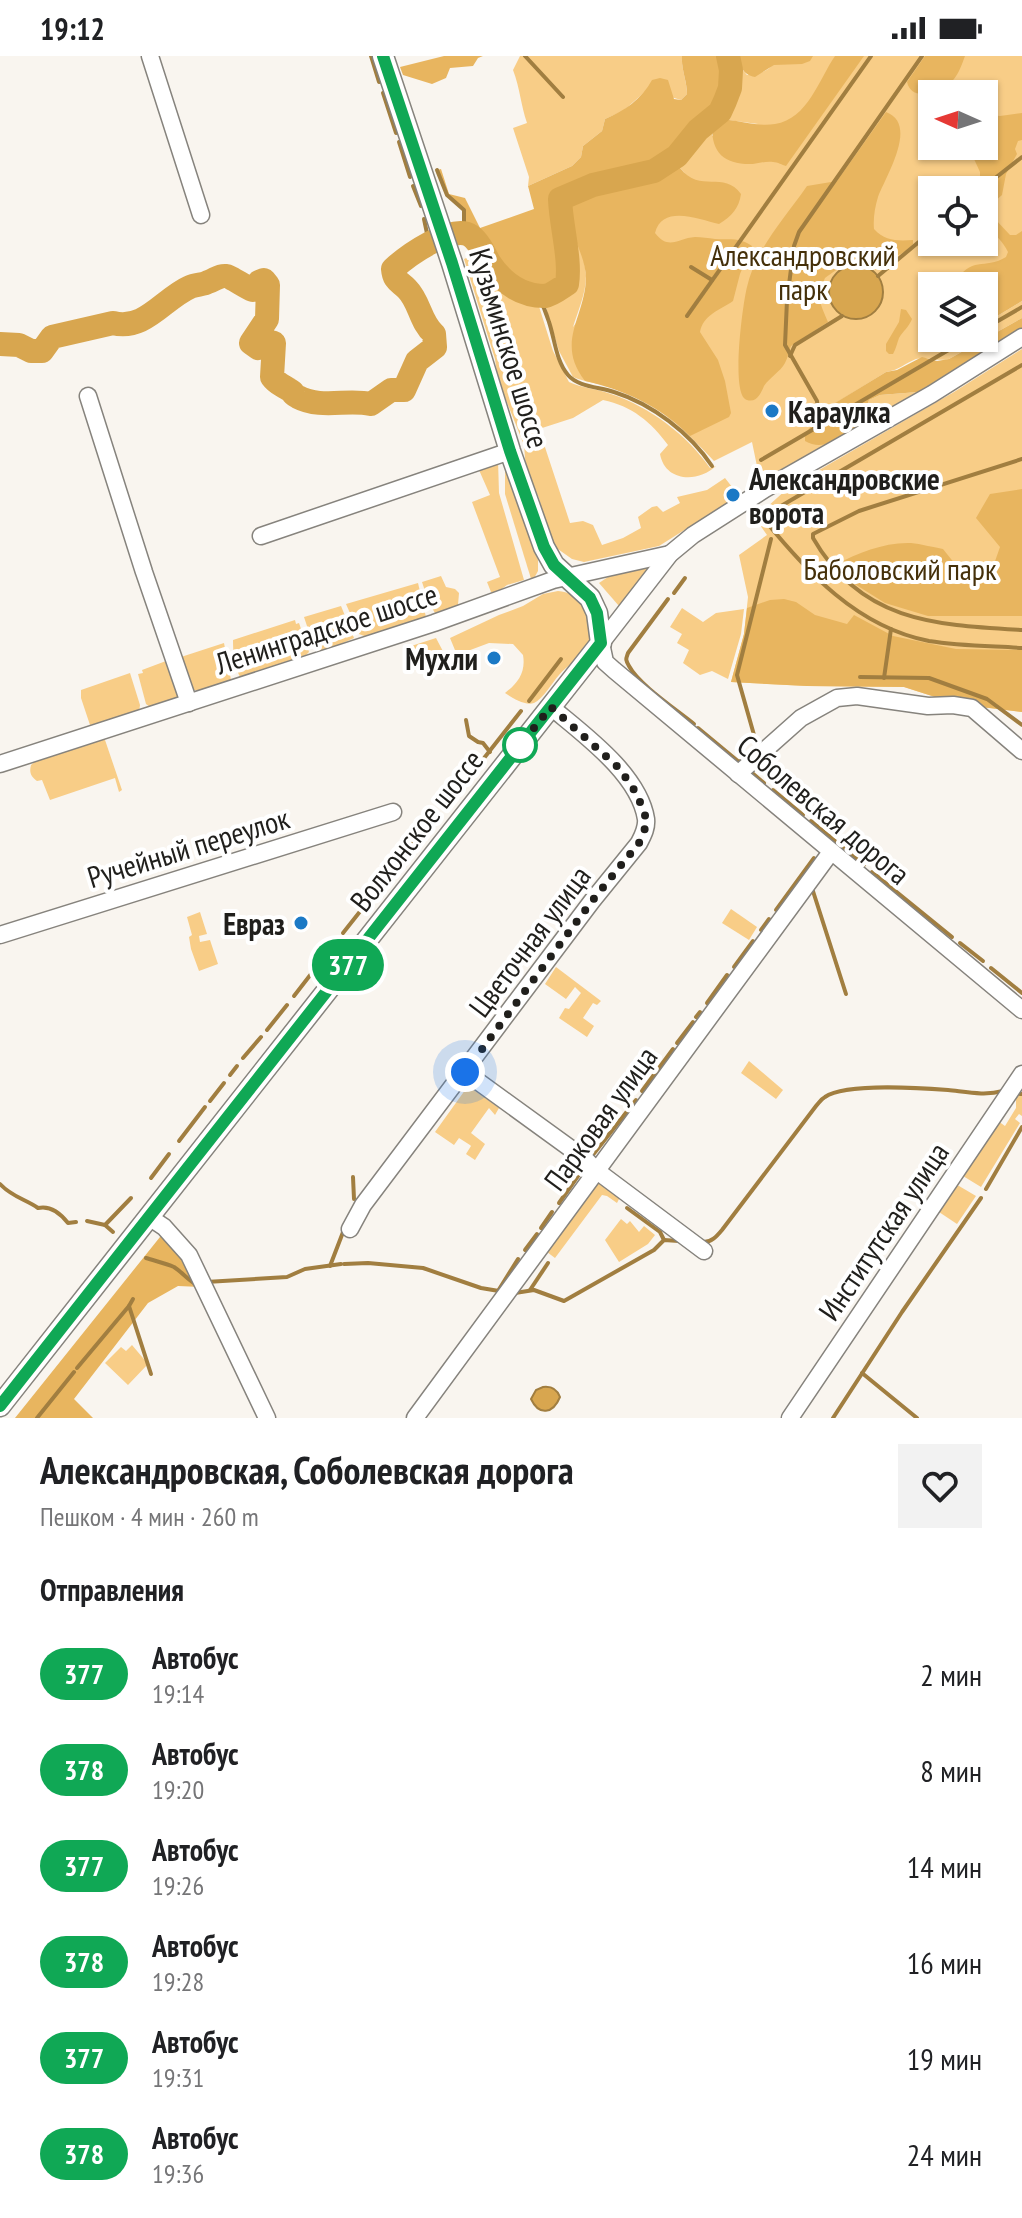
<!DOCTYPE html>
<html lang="ru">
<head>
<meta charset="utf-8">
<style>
  :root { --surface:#fff; --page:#f2f2f2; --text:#202124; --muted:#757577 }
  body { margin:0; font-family:"PT Sans Narrow",sans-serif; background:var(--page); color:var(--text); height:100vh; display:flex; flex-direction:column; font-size:30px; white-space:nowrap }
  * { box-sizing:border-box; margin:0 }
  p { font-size:26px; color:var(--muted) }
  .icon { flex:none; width:44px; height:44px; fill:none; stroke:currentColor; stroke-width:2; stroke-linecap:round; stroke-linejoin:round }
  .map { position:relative; height:1362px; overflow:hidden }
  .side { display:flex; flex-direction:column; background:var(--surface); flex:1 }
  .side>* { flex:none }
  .badge { padding:0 16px; border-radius:26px; font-size:28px; line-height:52px }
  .needle { width:52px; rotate:273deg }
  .controls { position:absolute; left:918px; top:24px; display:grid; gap:16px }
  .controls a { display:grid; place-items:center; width:80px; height:80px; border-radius:0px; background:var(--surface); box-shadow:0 2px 6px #0004; font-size:40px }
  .you { position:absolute; width:40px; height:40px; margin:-20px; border:6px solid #fff; border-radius:50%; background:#1a73e8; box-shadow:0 0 0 12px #1a73e833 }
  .map>.badge { position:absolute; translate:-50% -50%; box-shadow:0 0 0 4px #fff }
  h2 { padding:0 40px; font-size:30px; line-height:72px }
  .round { display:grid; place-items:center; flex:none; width:84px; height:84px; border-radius:0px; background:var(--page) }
  .head { display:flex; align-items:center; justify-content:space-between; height:136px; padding:0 40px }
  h1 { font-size:38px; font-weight:700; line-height:60px }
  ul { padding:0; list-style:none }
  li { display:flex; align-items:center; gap:24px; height:96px; padding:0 40px }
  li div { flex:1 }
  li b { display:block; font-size:30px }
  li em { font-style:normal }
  li .badge { min-width:88px; font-weight:700; text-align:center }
  .status { display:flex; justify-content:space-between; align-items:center; height:56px; padding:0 40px; background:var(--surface); direction:ltr }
  .status svg { height:22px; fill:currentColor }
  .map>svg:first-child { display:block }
</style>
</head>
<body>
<div class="status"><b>19:12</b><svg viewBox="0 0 49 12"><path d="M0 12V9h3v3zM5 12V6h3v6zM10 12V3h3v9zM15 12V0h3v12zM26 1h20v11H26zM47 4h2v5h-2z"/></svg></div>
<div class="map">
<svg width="1022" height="1362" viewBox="0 0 1022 1362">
  <rect width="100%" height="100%" fill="#f9f5ef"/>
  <g fill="#f8cd87" fill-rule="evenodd">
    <path d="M520,0H682C681,13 687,25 687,38L681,44L647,34L623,55L605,63L602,75L583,90L581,101L572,110L528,130L529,121L513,72L527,67C521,50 520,32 513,14Z"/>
    <path d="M731,0H738L741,12L747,19C762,18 772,14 778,0H1022V240L984,230H932V282H984V268L1022,245V262L949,303C938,306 926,300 916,303C905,307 900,314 886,316L813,361L812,371L805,378L830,387L780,414L763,419L758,415L752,386L714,405C682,371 660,350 615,333C601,327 587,327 573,321L559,295L544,245L573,230L564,152C572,173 585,197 586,220C586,237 578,255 573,271L644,176L708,127L691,124L680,112V106L704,75L712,68V80L758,68L720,63C734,44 738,23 731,0ZM932,38H984V90H932ZM932,134H984V186H932Z"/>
    <path d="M478,197L505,231L537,244L553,295L569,326C582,332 597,333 611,338C650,351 687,379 710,412L716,410C698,427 665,426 660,398L668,389C651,366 632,350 603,344L573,362L539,373L570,467L583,465L593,469L602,489L623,482L641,472L638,461L652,451L657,450L663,456L680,447L677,441L707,434L725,422L736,436L737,441L659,490L584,506L572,503L555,491L549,481L539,442L526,414L524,389L498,324L495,303L464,203Z"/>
    <path d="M1022,293V656L957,648L904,631L807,630L731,626L744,578L748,541L739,499L767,479L755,462L788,432L954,336Z"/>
    <path d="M918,336L861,369L869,344L880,339Z"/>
    <path d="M505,401L538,504V515L532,526L505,438Z"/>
    <path d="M498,404L499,437L524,524L507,529L495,538L491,536L487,526L500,521L472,446L490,439L479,414L481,411Z"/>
    <path d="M650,510L619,550L599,527L611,519Z"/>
    <path d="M441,520L446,531L455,533L459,537L458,549L435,557L429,547L422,526Z"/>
    <path d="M418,527L426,561L367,581L359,578L346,548Z"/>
    <path d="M558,535C586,537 598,569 586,593C580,604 567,609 559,619C552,627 543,643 534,647C525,650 512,642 505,637C518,627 526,616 523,599L513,588L489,587L457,599L450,582L499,559L523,550L543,538Z"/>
    <path d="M341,550L354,582L323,596H319L314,591L304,561Z"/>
    <path d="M682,552L703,566L716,557L744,553L741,578L728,623L712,615L700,619L683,607L689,594L677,587L682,578L670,571Z"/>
    <path d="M151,562L179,639L176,643L150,651L146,648L138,618L143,617L142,614L166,605Z"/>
    <path d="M295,564L296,568L299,567L309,596L306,599L240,621C234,609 233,596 233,584Z"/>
    <path d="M436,582L446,601L444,602L450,615L420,606L405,592Z"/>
    <path d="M224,587L231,624L200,635L189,633L181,601Z"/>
    <path d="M130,617L140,649L139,656L90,669L81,642V634Z"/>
    <path d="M104,681L122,734L119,736L115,722L50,744L42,724L37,725C31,720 29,717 31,709L40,701Z"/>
    <path d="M731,853L757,871L749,884L722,867Z"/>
    <path d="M200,856L207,878L199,880L200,886L210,884L218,908L199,915L191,893L189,881L192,879L187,861Z"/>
    <path d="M556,911L601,945L597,949L593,947L583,962L594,970L587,981L559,962L565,952L569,953L581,937L575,931L566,943L545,928Z"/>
    <path d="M749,1005L783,1034L776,1043L741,1017Z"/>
    <path d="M1022,1028L1020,1038L1022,1040V1060L1019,1058L1015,1063L1020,1067L981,1131L963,1120L962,1114L998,1065L1005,1070L1016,1052V1036Z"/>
    <path d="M468,1030L499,1052L495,1059L489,1052L471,1077L485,1088L475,1104L466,1098L471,1090L470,1089L459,1082L454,1089L435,1076Z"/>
    <path d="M600,1123L620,1141L617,1147L607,1140L602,1139L555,1202L547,1196Z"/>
    <path d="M954,1127L976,1140L957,1168L936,1154Z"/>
    <path d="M621,1163L627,1168L630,1165L639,1176L644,1170L655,1179L648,1188L619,1206L605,1184Z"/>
    <path d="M132,1289L148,1308L128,1329L105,1307L121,1291L126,1295Z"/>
  </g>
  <g fill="#e8b55f">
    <path d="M444,0H483L478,2L473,10L450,12L446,22L432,28L403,19L400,11Z"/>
    <path d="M682,0H724L726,22L720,46L716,54L692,73L670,101L644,113L606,121L559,140L556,146L558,157L554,173C560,183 567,214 565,226C560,229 553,234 547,235C535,238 508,226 500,217C486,201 483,183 462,173L464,154L447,139L437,114L441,113L449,138L465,142L480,172L534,153L528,130L572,110L581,101L583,90L602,75L605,63C624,55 642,43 652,24L660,22L668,24L674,43L681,44L687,38C687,25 681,13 682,0Z"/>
    <path d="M738,0H813L810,5L802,8L774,9L755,21C742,18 741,11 738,0Z"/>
    <path d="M835,0H864L786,110C782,109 778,106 773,106C767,105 759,107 753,108C724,109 711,97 712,68L720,63C738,64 757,71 775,68C808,63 819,23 835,0Z"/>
    <path d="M925,0H965C962,8 959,17 954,23C943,35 912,48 907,26Z"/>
    <path d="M886,56C919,68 886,120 878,141C875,151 873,162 874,173C885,185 897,185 913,184V188C896,208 870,203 847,209C839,211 832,217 825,222C816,242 820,247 828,266L791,290C788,296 788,302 785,307C780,316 770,321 764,330C761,337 757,347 747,344C730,340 743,246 747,231C756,192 785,162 807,130L837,125Z"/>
    <path d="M1022,57V84L1018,85L1015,93L1017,98L1006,118L1002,139L994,146L984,149V134H932V138L920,135L921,128C938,121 957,133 976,127L980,122V116L968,90H984V58L1000,60Z"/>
    <path d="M680,106V112C700,138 724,114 741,138C739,152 732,160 719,168C699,163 662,148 655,177C669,195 678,182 695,181C702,181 708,182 715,183C729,184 739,181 752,190L740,218L733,245C720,254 703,259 700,276L718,304L725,325L731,357L729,361L690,380C662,351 625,334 585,325C555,286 585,262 586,222C586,197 561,162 567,143L617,126L655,119Z"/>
    <path d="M984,160L995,163L1010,179H1016L1022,175V245L984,268V230H952C973,197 983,215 1006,201L1008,196C1003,186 995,176 984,174Z"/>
    <path d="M901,253L906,254L912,263C909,271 903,275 899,282C897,287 896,293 893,298H889L886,295V288L899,266Z"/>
    <path d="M1022,262V272L918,336L880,339L869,344L861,369C843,379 825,397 805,385V378L814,366L812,361L886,316L897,314L922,301L937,305L949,303Z"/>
    <path d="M1022,433V560H928L885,547L853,527L836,508C859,497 884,486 911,487C921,488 932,491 943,493L959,513L987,528L1000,491L976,462L990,438Z"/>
    <path d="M784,543L796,546L815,559L847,568L854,559L893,580L956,593L1022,594V656L957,648L904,631L807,630L731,626L744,578L747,552L770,544Z"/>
    <path d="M164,1176L185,1198L201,1231L178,1230L148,1247L74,1343L93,1362H15Z"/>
  </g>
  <g fill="#d8a64f" stroke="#a17e40" stroke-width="2">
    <circle cx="856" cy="236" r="27"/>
    <path d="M543,1331C551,1330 557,1333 560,1341C553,1358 539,1360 531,1343L536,1334Z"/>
  </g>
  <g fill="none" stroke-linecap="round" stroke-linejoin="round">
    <g stroke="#a17e40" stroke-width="4">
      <path d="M371,0L379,26"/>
      <path d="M525,0L563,41"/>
      <path d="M383,37L396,77"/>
      <path d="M399,86L410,121"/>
      <path d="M437,114L447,139L464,154V169L461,177"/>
      <path d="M413,130L421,150"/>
      <path d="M980,134L1022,101"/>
      <path d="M424,163L429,187"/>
      <path d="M691,211L712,224"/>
      <path d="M878,220L932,175"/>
      <path d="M537,238C542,247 546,256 549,266C555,284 556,305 568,319C578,331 600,331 614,336C652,348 690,377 712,410"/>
      <path d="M687,260L871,0"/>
      <path d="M984,273L1022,251"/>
      <path d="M790,300L795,289L842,260"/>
      <path d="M814,373L818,359L817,345L785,289L787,244L794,190L799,176L922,0"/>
      <path d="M1022,403L859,455L813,478V482C861,566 935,569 1022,574"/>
      <path d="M761,404L969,282"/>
      <path d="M781,450L1022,309"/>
      <path d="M763,462C807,516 857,571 929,585C960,590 991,590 1022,592"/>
      <path d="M674,537L685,522"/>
      <path d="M668,543L628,597C626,603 625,603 629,610C639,629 677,654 694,668"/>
      <path d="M860,621L929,622L987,643L1022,669"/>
      <path d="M884,622L891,573"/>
      <path d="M529,645L561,603"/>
      <path d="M466,664L469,680L478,686L483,687L490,696"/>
      <path d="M698,672L739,706L744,703"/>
      <path d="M758,693L737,619L771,483"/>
      <path d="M751,716L764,727"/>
      <path d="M773,734L803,759"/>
      <path d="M448,748L521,655"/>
      <path d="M811,765L835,785"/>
      <path d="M843,791L864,809"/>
      <path d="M402,802L437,756"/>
      <path d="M872,816L952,881"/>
      <path d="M812,832L846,938"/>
      <path d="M776,854L814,802"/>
      <path d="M761,874L769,863"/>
      <path d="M343,877L396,810"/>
      <path d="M960,887L983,905"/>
      <path d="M734,911L753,885"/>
      <path d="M991,912L1022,937"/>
      <path d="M294,940L335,887"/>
      <path d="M707,947L727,919"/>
      <path d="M696,961L700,956"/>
      <path d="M267,974L287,949"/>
      <path d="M677,987L693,966"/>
      <path d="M243,1002L261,981"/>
      <path d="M230,1019L237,1010"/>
      <path d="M642,1035L673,993"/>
      <path d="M1020,1038H1022"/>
      <path d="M210,1045L224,1027"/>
      <path d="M179,1085L205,1051"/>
      <path d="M592,1100L636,1044"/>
      <path d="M353,1121L354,1143"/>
      <path d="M151,1122L169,1098"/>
      <path d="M0,1128C12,1141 25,1143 38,1152C51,1149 61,1158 68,1167L76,1166"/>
      <path d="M986,1133L1022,1071"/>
      <path d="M559,1147L585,1110"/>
      <path d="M627,1152L660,1176L664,1184"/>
      <path d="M87,1165L105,1169L113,1176"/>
      <path d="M105,1169L131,1142"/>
      <path d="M541,1172L552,1156"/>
      <path d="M702,1186C711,1187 717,1180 722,1174L816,1050C819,1047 821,1043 825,1041C845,1027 922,1032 948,1034C967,1036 985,1040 1003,1035"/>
      <path d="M525,1194L537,1178"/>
      <path d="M146,1202C155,1205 165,1207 174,1211C183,1217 188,1224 197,1229"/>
      <path d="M344,1208L368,1207L423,1212L481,1232L499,1235"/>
      <path d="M330,1210L345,1171"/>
      <path d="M206,1226L287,1221L305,1213L341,1208"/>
      <path d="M530,1234L548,1207"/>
      <path d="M498,1235L518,1203"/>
      <path d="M515,1237L534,1234L564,1245L654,1194L664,1184L679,1185"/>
      <path d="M129,1250L151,1318"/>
      <path d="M77,1312L129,1250L133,1243"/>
      <path d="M862,1317L917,1362"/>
      <path d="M37,1362L74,1316"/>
      <path d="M833,1362L902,1256L981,1142"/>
    </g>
    <path stroke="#d8a64f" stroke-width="24" d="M0,288L19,289L31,295H42L52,281L113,267C145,275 163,243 190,231C196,228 203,229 208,226C215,224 219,219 226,220C230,220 245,231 253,234L259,226L264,224L268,229L267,263L251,287L258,292L270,286L274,287L272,321C277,328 281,328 288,333C298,339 288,335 298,341C321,353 347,343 371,348L391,334H404L417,305L435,291L434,278C420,266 420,246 407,233C399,225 394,225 393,213C407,200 453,167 471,180C479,186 484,197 489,206C502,226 520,240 545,240C552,239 561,232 567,228C571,203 561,170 560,143L593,129L654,115L677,100L698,74L720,56L725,45L730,32L731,14L728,0"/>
    <g stroke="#86837d" stroke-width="19">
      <g id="minor">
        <path d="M150,0L201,159"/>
        <path d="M1022,281L932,338L765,433L693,479L670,498L601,587L605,606L614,614L1022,954"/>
        <path d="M88,340L144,516L189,647"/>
        <path d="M261,480L510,395"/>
        <path d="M0,708L434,567L553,524L670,498"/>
        <path d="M738,718L801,662L837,642L857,640L928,650L953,649L972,652L1022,695"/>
        <path d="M0,879L393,756"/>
        <path d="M465,1016L585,1103L597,1115L704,1195"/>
        <path d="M149,1161L164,1171L189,1199L267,1362"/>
        <path d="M350,1173L363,1149L592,845L639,787C643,779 647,772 646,763C639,718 583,678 551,651"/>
        <path d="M415,1362L831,796"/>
        <path d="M790,1362L1022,1018"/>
      </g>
    </g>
    <g stroke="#86837d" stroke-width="23">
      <path id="major" d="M0,1350L601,587L597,557L590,542L554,509L544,491L510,395L452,207L383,0"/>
    </g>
    <use href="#minor" stroke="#fff" stroke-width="16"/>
    <use href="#major" stroke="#fff" stroke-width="20"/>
  </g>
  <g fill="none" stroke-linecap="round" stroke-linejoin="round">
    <g stroke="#fff" stroke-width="18">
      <path id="line" d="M0,1350L601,587L597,557L590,542L554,509L544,491L510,395L452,207L383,0"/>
    </g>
    <use href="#line" stroke="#10a855" stroke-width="12"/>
    <path stroke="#201f1c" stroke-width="8" stroke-dasharray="0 14.4" d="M465,1016L592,845L639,787L646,770V762L637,738L619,712L551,651L520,689"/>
  </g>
  <g fill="#1b79c5" stroke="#fff" stroke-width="3">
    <circle cx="772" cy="355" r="8"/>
    <circle cx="733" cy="439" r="8"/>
    <circle cx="494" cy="602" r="8"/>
    <circle cx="301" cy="867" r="8"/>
  </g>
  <circle fill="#fff" stroke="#10a855" stroke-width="4" cx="520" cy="689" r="16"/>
  <g text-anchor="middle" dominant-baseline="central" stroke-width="8" stroke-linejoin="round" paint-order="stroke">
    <g font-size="30" fill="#45300a" stroke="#fff">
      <text x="803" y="198">Александровский<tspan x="803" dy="34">парк</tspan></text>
      <text x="900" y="512">Баболовский парк</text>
    </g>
    <g font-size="30" fill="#201f1c" stroke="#fff">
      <text transform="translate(510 292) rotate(73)">Кузьминское шоссе</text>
      <text transform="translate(326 572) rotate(-18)">Ленинградское шоссе</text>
      <text transform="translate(824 753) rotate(40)">Соболевская дорога</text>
      <text transform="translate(416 774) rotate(-52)">Волхонское шоссе</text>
      <text transform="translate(188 791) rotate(-17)">Ручейный переулок</text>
      <text transform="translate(529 885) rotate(-53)">Цветочная улица</text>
      <text transform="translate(600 1062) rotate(-54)">Парковая улица</text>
      <text transform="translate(883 1175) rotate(-56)">Институтская улица</text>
    </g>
    <g font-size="30" font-weight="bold" fill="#201f1c" stroke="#fff" text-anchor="start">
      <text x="788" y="355">Караулка</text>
      <text x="749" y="422">Александровские<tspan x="749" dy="34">ворота</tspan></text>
      <text x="478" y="602" text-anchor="end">Мухли</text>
      <text x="285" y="867" text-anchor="end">Евраз</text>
    </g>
  </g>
</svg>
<div class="controls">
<a><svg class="needle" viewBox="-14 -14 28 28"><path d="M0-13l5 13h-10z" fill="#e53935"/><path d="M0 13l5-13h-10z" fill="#757577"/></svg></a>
<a><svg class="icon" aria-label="locate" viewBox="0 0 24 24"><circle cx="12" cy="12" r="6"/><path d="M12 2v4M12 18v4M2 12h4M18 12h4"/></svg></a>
<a><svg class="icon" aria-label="layers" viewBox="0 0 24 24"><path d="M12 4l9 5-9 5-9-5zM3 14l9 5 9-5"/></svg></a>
</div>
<div class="you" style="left:465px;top:1016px"></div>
<b class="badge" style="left:348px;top:909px;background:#10a855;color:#fff">377</b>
</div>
<section class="side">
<div class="head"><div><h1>Александровская, Соболевская дорога</h1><p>Пешком · 4 мин · 260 m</p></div><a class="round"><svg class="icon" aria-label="heart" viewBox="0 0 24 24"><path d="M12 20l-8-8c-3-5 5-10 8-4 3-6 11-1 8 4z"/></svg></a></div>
<h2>Отправления</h2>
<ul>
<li><span class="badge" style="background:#10a855;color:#fff">377</span><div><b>Автобус</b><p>19:14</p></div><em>2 мин</em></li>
<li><span class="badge" style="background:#10a855;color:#fff">378</span><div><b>Автобус</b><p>19:20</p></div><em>8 мин</em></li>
<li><span class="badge" style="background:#10a855;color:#fff">377</span><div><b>Автобус</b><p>19:26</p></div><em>14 мин</em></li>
<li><span class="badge" style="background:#10a855;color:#fff">378</span><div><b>Автобус</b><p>19:28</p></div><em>16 мин</em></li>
<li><span class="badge" style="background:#10a855;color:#fff">377</span><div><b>Автобус</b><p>19:31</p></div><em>19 мин</em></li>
<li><span class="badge" style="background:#10a855;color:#fff">378</span><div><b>Автобус</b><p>19:36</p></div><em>24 мин</em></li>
</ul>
</section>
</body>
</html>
